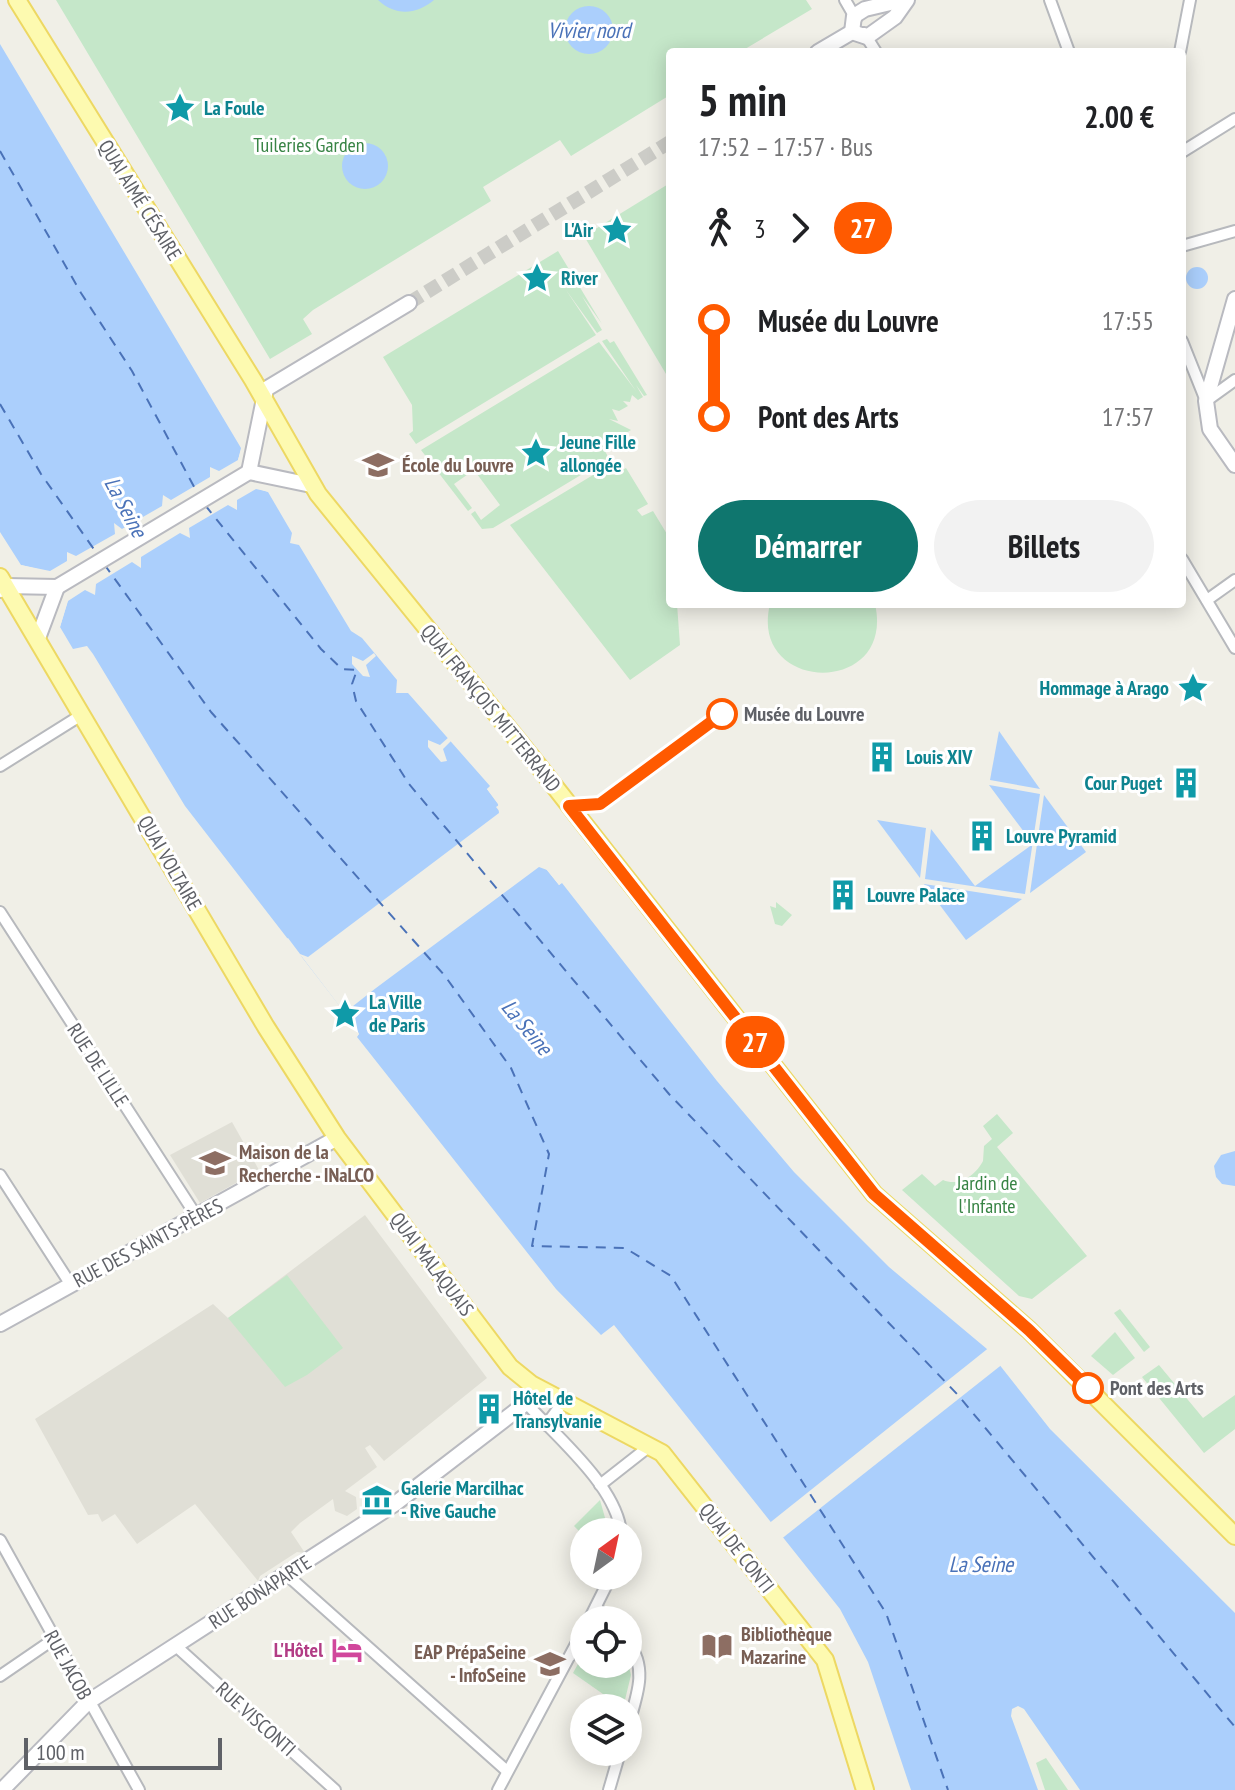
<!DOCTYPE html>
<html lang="fr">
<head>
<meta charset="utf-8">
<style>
  :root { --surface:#fff; --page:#f2f2f2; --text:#202124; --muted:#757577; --accent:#0f766e }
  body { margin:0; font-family:"PT Sans Narrow",sans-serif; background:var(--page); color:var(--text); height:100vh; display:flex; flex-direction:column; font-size:30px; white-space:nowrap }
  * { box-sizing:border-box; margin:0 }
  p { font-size:26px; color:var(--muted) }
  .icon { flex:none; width:44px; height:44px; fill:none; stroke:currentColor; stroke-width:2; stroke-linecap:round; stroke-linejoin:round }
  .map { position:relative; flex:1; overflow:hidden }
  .panel { position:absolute; left:666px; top:48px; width:520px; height:560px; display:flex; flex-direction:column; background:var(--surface); border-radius:8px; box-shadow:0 4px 20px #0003 }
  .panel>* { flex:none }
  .badge { padding:0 16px; border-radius:26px; font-size:28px; line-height:52px }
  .needle { width:52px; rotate:33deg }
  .controls { position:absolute; left:570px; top:1518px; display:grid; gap:16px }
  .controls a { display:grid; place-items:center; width:72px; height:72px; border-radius:50%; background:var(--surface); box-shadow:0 4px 20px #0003; font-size:40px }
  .scale { position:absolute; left:24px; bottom:20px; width:198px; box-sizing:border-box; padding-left:8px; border:4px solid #5f6167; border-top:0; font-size:22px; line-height:28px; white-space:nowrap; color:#5f6167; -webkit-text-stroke:6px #fff; paint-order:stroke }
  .map>.badge { position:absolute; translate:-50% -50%; box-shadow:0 0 0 4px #fff }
  .legs { display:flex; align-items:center; gap:12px; height:88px; padding:0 32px; font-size:26px }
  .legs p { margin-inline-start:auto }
  .summary { display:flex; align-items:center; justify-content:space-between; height:136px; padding:0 32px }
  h1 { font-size:44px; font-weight:700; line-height:60px }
  .cta { display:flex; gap:16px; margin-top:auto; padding:16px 32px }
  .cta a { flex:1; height:92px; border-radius:48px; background:var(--accent); color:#fff; font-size:32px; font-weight:700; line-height:92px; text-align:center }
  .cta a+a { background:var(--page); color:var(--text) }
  ul { padding:0 32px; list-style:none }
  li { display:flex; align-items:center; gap:28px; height:96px; font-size:30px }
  li i { display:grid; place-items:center; width:12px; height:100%; margin:0 10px; background:currentColor }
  li i::after { content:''; width:20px; height:20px; margin:-10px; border:6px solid; border-radius:50%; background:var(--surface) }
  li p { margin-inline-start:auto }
  li:first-child i { background:linear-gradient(#0000 50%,currentColor 0) }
  li:last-child i { background:linear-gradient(currentColor 50%,#0000 0) }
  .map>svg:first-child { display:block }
</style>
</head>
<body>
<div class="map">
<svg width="1235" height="1790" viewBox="0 0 1235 1790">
  <rect width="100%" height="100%" fill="#f0efe7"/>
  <g fill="#e0dfd6">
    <path d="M232,1122L259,1170L200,1203L170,1155Z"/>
    <path d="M365,1215L487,1378L384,1461L370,1445L365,1448L377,1467L345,1491L356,1497L357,1509L347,1516L335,1511L333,1499L300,1523L291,1532L305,1553L297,1552L260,1576L258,1581L195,1504L137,1544L115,1514L102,1522L98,1514L88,1515L35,1419L213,1304L228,1318Z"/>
  </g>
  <g fill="#c5e7c9">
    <path d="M56,0H806L812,9L740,52H670V95L571,156L560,140L483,187L491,201L313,310L303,319L312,334L270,359Z"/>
    <path d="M670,183V378L669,379L584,236Z"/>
    <path d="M558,251L602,324L582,296L602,330L597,333L566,290L596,335L416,444L409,434L413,431L412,405L383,357Z"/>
    <path d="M607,339L610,343L614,341L647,395L644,396L636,385L643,397L638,400L632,395L630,402L623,401L628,406L619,411L612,409L618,421L609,419L631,430L623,435L617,433L620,437L607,440L612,442L603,448L609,458L493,528L482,529L471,514L475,511L481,520L500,505L474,470L454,484L472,508L468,511L421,450L599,342L636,391L602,341Z"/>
    <path d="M608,466L613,475L626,468L648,504L637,510L642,516L653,511L670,539V604H677L680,645L630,680L510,525Z"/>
    <path d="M770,604H875C896,697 748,694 770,604Z"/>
    <path d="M776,902L792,915L782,926L775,924L770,906L776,908Z"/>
    <path d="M997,1114L1013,1133L997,1147L1087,1256L1032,1299L1019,1296L902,1190L922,1174L935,1186L943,1180C959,1187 976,1175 983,1161L984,1146L992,1139L983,1126Z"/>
    <path d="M287,1275L343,1348L307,1375L285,1387L228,1318Z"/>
    <path d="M1120,1309L1150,1347L1144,1352L1114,1313Z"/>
    <path d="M1115,1332L1135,1358L1113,1375L1091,1356Z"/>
    <path d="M1159,1365L1203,1418L1235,1395V1429L1204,1453L1142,1377Z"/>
    <path d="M600,1500L609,1532H584V1548L575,1539L581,1533L574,1526Z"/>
    <path d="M584,1653V1664L628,1663L631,1675L623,1708L573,1673Z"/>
    <path d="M1046,1758L1068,1790H1045L1036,1763Z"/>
  </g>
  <g fill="#abcffc">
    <path d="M378,0H434C416,15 395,16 378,0Z"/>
    <circle cx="589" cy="30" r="24"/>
    <path d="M0,44L241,448L238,460L256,488L268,492L292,533L290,543L299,545L351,631L362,638L397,680L396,693H408L490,786L487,789L499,805L496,807L559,885L562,883L717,1081L794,1172L889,1267L987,1349L1050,1429L1235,1613V1790H1080L1024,1709L1018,1706L1012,1709L1011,1716L1038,1790H911L868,1662L840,1609L614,1325L601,1335L556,1289L357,1037L359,1034L349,1018L185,806L93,654L87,646L73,649L60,627L68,600L50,572L21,565L0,532Z"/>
    <circle cx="365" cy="166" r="23"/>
    <circle cx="1197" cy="278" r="11"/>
    <path d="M999,731L1040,789L990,780Z"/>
    <path d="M989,785L1040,794L1025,894L925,879L931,829L975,886L1033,844Z"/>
    <path d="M1044,795L1086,852L1030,893Z"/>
    <path d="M877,820L926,828L920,878Z"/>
    <path d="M924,884L1022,899L966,940Z"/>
    <path d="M1235,1151V1186L1222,1184L1216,1177L1214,1166L1221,1155Z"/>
  </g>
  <g fill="#f0efe7">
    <path d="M243,443V459L258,485L274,493L256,489L237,500V510L228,505L189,528L190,538L180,533L141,557V568L132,562L96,584L95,595L85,590L68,601L60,627L57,623L63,601L47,575L24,570L21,565L50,571L67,561V552L76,556L115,534L114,523L122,529L162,506L163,495L171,500L210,477V467L219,471L238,460Z"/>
    <path d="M374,653L376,656L366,665L370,677L363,676L352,664V656L363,661Z"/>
    <path d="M449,737L452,740L443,749L447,761L441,762L428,747V740L440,745Z"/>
    <path d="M494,784L492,789L502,803L503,811L543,864L565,880L559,885L547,870L539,867L376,988L348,1010L359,1034L354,1039L344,1012L302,957L282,942L288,938L300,954L308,957L499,813L498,804L487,789Z"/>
    <path d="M991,1346L1004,1363L780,1540L767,1525Z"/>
  </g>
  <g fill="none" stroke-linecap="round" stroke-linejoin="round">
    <g stroke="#4a72b8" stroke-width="2" stroke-dasharray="10 8" stroke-linecap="butt">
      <path d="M0,151L81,293L132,371L199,496"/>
      <path d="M0,404L41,474L98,555"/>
      <path d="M205,505L321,649L342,669L357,670L352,684L356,701L409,784L669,1094L957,1394L1235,1727"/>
      <path d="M104,564L211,712L445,976L511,1068L549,1154L532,1246L625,1248L671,1276L886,1613L948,1790"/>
    </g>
    <path stroke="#ccccc7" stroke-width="14" stroke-dasharray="14 7" stroke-linecap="butt" d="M409,303L670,142"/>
    <g stroke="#b7b9bd" stroke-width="14">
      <g id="street">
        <path d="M845,0L856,19"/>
        <path d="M1050,0L1069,52"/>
        <path d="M864,33L876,52"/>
        <path d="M1180,52L1190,0"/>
        <path d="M1182,152L1235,119"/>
        <path d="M1182,246L1235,231"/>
        <path d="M1182,341L1206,401L1235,380"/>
        <path d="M1182,559L1235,648"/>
        <path d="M1207,600L1235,580"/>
        <path d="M0,766L83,714"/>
        <path d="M0,912L197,1217"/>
        <path d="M0,1175L71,1285"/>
        <path d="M526,1403C557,1437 616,1486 621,1532"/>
        <path d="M546,1425L564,1401"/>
        <path d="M600,1485L651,1445"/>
        <path d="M0,1540L139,1790"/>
        <path d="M287,1575L507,1771"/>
        <path d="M596,1607L608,1620"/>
        <path d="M589,1620L611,1576"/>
        <path d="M628,1643C649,1668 636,1698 628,1726"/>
        <path d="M177,1647L335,1790"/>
        <path d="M0,1676L54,1639"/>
        <path d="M498,1790L584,1629"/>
        <path d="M609,1790L620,1752"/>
      </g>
    </g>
    <g stroke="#b9bac0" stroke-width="18">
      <g id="secondary">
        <path d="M852,32L867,37L895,17L907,0"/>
        <path d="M852,32L854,16L865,9L903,0"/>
        <path d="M818,52L852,32"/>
        <path d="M1235,299L1206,401L1210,429L1235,465"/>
        <path d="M249,472L266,389L409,303"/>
        <path d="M0,590L6,586L57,587L249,472L311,485"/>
        <path d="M38,638L57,587"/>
        <path d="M0,1324L337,1138"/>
        <path d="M2,1790L88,1702L396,1503L526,1403L531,1384"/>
      </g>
    </g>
    <g stroke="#edd863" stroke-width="20">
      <g id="primary">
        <path d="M17,0L253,380L318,494L537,764L874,1194L1029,1330L1235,1536"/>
        <path d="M0,577L266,1027L337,1138L510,1367L531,1384L662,1453L825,1660L865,1790"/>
      </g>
    </g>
    <use href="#street" stroke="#fff" stroke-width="10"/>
    <use href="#secondary" stroke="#fff" stroke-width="14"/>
    <use href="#primary" stroke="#fdfab0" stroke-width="16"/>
  </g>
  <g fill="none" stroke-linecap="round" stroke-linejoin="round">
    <g stroke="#fff" stroke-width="18">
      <path id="line-1" d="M722,714L600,804L569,806L874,1194L1029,1330L1088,1388"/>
    </g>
    <use href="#line-1" stroke="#ff5a00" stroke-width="12"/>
  </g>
  <defs>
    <g id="sight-bare" transform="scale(2.4)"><path d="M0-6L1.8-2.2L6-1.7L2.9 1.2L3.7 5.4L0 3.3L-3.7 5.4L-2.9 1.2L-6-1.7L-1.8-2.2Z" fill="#0f9aa8" stroke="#fff" stroke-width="2.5" paint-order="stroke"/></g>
    <g id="university-bare" transform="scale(2.4)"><path d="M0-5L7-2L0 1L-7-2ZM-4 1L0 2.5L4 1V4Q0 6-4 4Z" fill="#8d6e63" stroke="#fff" stroke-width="2.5" paint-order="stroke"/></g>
    <g id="building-bare" transform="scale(2.4)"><path d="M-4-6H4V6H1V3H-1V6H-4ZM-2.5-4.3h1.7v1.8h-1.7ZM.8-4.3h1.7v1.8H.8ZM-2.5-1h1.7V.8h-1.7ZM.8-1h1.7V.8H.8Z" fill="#0f9aa8" stroke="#fff" stroke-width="2.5" paint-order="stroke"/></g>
    <g id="museum-bare" transform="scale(2.4)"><path d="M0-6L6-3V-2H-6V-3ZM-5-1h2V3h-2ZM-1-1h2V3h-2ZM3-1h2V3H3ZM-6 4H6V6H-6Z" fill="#0f9aa8" stroke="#fff" stroke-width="2.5" paint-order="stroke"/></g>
    <g id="library-bare" transform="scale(2.4)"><path d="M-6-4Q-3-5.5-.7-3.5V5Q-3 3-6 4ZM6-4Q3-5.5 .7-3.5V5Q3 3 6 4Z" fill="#8d6e63" stroke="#fff" stroke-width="2.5" paint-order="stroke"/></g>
    <g id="hotel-bare" transform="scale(2.4)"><path d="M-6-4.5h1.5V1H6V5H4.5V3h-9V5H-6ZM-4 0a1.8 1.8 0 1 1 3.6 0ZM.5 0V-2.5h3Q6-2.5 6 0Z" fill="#d1479c" stroke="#fff" stroke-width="2.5" paint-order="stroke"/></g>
  </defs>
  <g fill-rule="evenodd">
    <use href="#sight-bare" x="180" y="108"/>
    <use href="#sight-bare" x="617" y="230"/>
    <use href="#sight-bare" x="537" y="278"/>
    <use href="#sight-bare" x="536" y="453"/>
    <use href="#university-bare" x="378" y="465"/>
    <use href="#sight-bare" x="1193" y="688"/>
    <use href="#building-bare" x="882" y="757"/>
    <use href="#building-bare" x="1186" y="783"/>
    <use href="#building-bare" x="982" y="836"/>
    <use href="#building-bare" x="843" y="895"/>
    <use href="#sight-bare" x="345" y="1014"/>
    <use href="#university-bare" x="215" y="1163"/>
    <use href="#building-bare" x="489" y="1409"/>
    <use href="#museum-bare" x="377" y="1500"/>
    <use href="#library-bare" x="717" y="1646"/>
    <use href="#hotel-bare" x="347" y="1650"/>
    <use href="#university-bare" x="550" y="1664"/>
  </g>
  <g fill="#fff" stroke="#ff5a00" stroke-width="4">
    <circle cx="722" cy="714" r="14"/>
    <circle cx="1088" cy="1388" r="14"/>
  </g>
  <g text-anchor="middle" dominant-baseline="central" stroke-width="6" stroke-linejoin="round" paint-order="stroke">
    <g font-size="20" font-weight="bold" fill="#0d838f" stroke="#fff" text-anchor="start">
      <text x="204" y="108">La Foule</text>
      <text x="593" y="230" text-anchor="end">L'Air</text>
      <text x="561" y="278">River</text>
      <text x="560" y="442">Jeune Fille<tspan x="560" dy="23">allongée</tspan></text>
      <text x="1169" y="688" text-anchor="end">Hommage à Arago</text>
      <text x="906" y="757">Louis XIV</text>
      <text x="1162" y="783" text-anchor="end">Cour Puget</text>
      <text x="1006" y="836">Louvre Pyramid</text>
      <text x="867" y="895">Louvre Palace</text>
      <text x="369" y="1002">La Ville<tspan x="369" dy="23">de Paris</tspan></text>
      <text x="513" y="1398">Hôtel de<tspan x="513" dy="23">Transylvanie</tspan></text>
      <text x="401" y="1488">Galerie Marcilhac<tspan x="401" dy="23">- Rive Gauche</tspan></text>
    </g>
    <g font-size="20" fill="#388445" stroke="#fff">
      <text x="309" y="145">Tuileries Garden</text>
      <text x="987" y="1183">Jardin de<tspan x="987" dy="23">l'Infante</tspan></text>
    </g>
    <g font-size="20" fill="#5f6167" stroke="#fff">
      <text transform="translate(140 200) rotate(58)">QUAI AIMÉ CÉSAIRE</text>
      <text transform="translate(491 708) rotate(51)">QUAI FRANÇOIS MITTERRAND</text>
      <text transform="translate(170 863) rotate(60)">QUAI VOLTAIRE</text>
      <text transform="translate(98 1065) rotate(57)">RUE DE LILLE</text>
      <text transform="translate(148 1243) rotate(-28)">RUE DES SAINTS-PÈRES</text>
      <text transform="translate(432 1264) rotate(53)">QUAI MALAQUAIS</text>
      <text transform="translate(737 1548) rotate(52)">QUAI DE CONTI</text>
      <text transform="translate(260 1592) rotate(-33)">RUE BONAPARTE</text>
      <text transform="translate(68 1665) rotate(61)">RUE JACOB</text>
      <text transform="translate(256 1719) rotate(42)">RUE VISCONTI</text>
    </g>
    <g font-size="20" font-weight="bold" fill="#785e54" stroke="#fff" text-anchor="start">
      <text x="402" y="465">École du Louvre</text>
      <text x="239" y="1152">Maison de la<tspan x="239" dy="23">Recherche - INaLCO</tspan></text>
      <text x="741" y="1634">Bibliothèque<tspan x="741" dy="23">Mazarine</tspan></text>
      <text x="526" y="1652" text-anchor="end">EAP PrépaSeine<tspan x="526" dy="23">- InfoSeine</tspan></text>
    </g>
    <g font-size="20" font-weight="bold" fill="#5f6167" stroke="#fff" text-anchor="start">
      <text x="744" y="714">Musée du Louvre</text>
      <text x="1110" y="1388">Pont des Arts</text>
    </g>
    <g font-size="20" font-weight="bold" fill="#b23c85" stroke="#fff" text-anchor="end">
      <text x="323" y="1650">L'Hôtel</text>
    </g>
    <g font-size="22" font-style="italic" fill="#4a72b8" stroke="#fff">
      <text x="589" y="30">Vivier nord</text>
      <text transform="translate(126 507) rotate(62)">La Seine</text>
      <text transform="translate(527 1027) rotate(50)">La Seine</text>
      <text x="981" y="1564">La Seine</text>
    </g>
  </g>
</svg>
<div class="controls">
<a><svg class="needle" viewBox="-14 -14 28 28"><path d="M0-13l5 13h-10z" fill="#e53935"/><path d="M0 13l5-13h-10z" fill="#757577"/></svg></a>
<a><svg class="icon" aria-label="locate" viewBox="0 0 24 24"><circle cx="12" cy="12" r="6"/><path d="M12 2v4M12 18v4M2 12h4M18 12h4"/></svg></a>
<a><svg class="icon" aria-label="layers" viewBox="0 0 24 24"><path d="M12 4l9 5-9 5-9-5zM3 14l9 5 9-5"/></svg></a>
</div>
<div class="scale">100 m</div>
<b class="badge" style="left:755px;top:1042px;background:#ff5a00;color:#fff">27</b>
<section class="panel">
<div class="summary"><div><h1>5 min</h1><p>17:52 – 17:57 · Bus</p></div><b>2.00 €</b></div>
<div class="legs"><svg class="icon" aria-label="walk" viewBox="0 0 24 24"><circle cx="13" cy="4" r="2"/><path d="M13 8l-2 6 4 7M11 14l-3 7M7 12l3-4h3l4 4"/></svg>3<svg class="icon" aria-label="forward" viewBox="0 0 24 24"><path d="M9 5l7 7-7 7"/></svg><b class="badge" style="background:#ff5a00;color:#fff">27</b></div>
<ul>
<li><i style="color:#ff5a00"></i><b>Musée du Louvre</b><p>17:55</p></li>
<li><i style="color:#ff5a00"></i><b>Pont des Arts</b><p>17:57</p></li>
</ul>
<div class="cta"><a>Démarrer</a><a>Billets</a></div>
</section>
</div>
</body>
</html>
